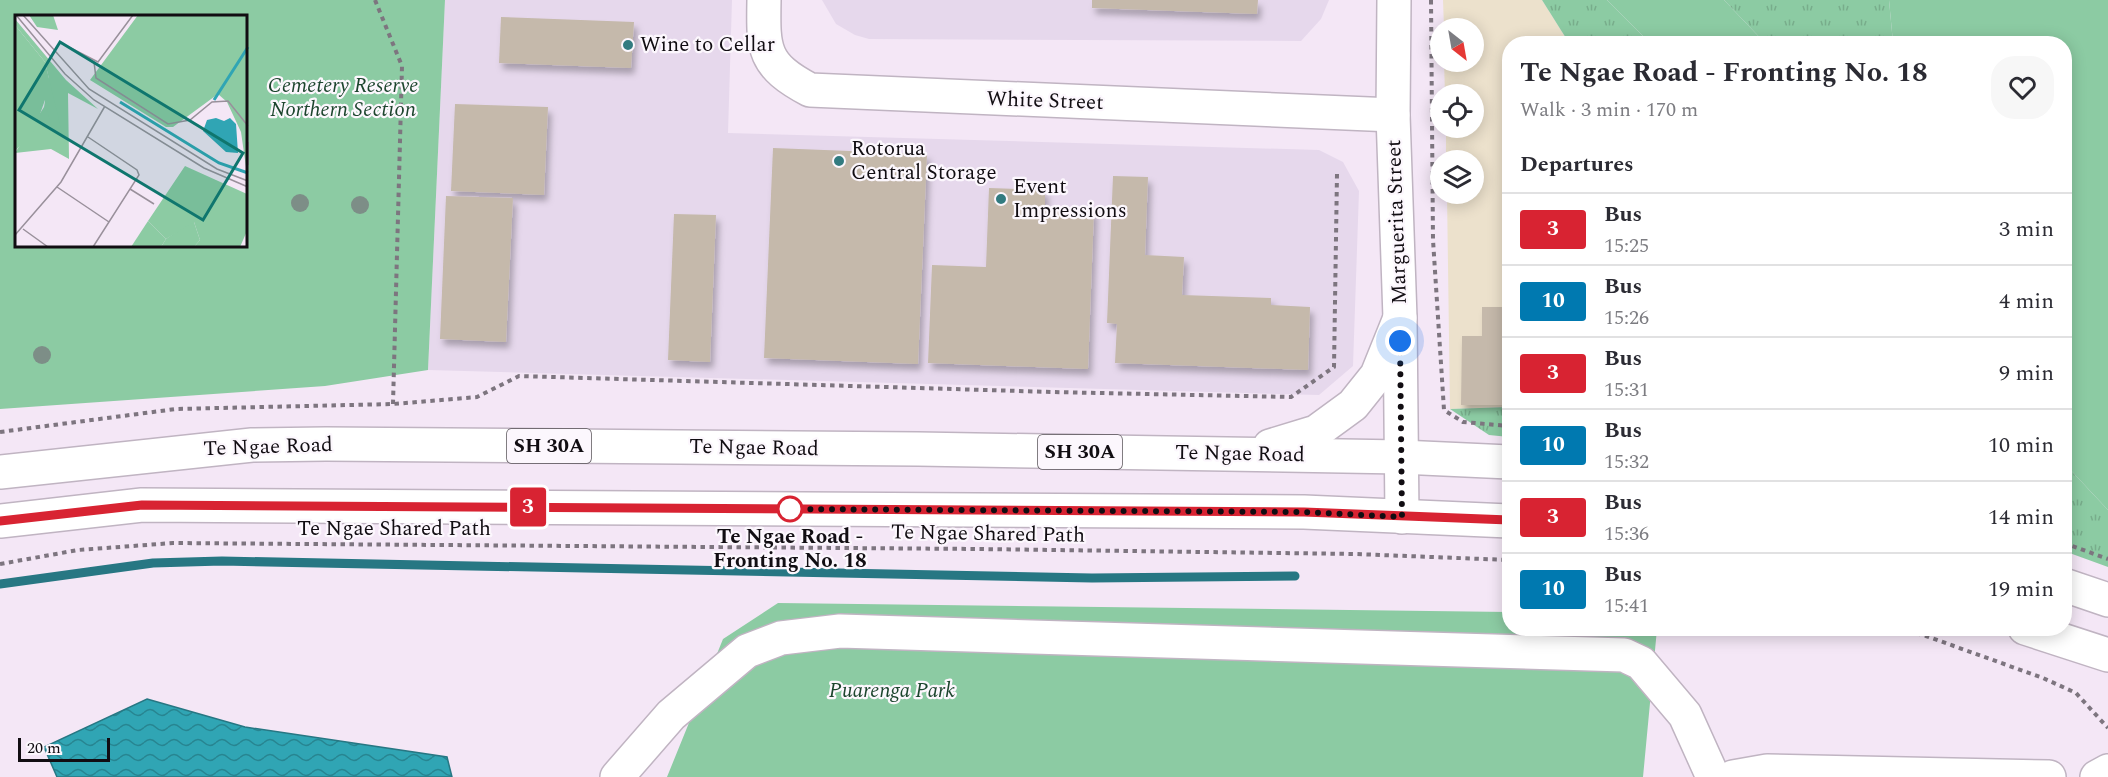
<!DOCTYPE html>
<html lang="en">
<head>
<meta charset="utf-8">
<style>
  :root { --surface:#fff; --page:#f7f7f7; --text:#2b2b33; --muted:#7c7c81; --line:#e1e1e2 }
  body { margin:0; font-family:Spectral,serif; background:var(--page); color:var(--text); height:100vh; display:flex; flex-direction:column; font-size:22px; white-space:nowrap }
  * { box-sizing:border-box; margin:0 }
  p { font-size:20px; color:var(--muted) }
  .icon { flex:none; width:33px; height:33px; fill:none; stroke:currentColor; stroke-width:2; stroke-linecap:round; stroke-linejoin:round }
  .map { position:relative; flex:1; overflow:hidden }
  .panel { position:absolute; left:1502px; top:36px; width:570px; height:600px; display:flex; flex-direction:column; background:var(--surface); border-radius:24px; box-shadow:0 3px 15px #0003 }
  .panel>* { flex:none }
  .badge { padding:0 12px; border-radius:4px; font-size:21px; line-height:39px }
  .needle { width:39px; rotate:149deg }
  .fabs { position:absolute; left:1430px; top:18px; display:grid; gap:12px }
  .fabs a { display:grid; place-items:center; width:54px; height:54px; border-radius:50%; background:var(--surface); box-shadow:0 3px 15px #0003; font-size:30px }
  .scale { position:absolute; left:18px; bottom:15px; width:92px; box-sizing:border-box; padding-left:6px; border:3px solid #110d12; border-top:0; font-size:16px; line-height:21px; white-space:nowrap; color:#110d12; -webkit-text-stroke:4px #fcf7fd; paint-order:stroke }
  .you { position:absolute; width:30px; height:30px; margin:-15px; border:4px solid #fff; border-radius:50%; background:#1a73e8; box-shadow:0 0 0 9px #1a73e833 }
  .map>.badge { position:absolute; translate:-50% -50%; box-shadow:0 0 0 3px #fff }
  h2 { padding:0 18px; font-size:22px; line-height:54px }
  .round { display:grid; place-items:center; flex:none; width:63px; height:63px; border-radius:24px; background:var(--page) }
  .head { display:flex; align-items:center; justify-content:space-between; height:102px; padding:0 18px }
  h1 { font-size:28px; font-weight:700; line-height:45px }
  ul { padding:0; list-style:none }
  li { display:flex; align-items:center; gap:18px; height:72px; padding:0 18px; border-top:2px solid var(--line) }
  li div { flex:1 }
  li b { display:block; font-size:22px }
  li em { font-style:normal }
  li .badge { min-width:66px; font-weight:700; text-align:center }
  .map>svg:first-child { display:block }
</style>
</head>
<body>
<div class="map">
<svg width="2108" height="777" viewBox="0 0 2108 777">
  <defs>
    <pattern id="grass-tufts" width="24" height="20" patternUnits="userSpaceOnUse" patternTransform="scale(1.5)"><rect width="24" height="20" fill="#8ccba3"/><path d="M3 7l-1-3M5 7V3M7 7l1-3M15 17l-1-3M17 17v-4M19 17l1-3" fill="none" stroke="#78ad8b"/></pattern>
    <pattern id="water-waves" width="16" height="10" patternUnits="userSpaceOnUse" patternTransform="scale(1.5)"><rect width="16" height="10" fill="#30a5b4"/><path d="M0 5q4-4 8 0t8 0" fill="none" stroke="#278591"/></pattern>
    <filter id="shadow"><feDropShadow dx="3.5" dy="6" stdDeviation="3" flood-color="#0004"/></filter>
  </defs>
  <rect width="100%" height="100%" fill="#f4e7f6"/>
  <path fill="#ece1cc" d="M1443,0H1542L1569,43L1509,44V407L1450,409L1447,194H1473V160H1446V128H1473V94H1445L1444,62H1473V28H1444Z"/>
  <g fill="#e6d8ec">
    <path d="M445,0H732L728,133L1319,150L1343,162L1359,191L1353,366L1319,395L428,370Z"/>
    <path d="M822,0H1329L1321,19L1301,41L869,39L855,35L836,24Z"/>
  </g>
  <g fill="url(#grass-tufts)">
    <path d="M1542,0H1607L1650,43H1569Z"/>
    <path d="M1724,0H1889L1893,43H1765Z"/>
    <path d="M1509,407V437L1489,435L1450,409Z"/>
    <path d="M2064,463L2108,510V567L2064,551Z"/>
  </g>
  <g fill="#8ccba3" fill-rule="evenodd">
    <path d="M0,0H445L428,370L325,386L0,409ZM16,16H246V246H16Z"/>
    <path d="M1607,0H1724L1765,43H1650Z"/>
    <path d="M1889,0H2108V510L2064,463V44L1893,43Z"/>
    <path d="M778,603L1509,612V628L1657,629L1643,777H667L723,639Z"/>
  </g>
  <path fill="url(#water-waves)" stroke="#277783" stroke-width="1.5" d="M147,699L245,727L447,757L452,777H57L44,747Z"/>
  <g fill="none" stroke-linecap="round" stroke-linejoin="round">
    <path stroke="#277783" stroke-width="9" d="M0,584L153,563L222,561L1092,578L1295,576"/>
  </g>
  <g fill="#c5b9ab" filter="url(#shadow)">
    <path d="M1092,0H1258L1257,14L1092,8Z"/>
    <path d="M501,17L634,22L631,68L499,63Z"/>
    <path d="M455,104L548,107L544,195L451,191Z"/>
    <path d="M773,148L927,154L918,364L764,358Z"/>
    <path d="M1113,176L1148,177L1145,255L1184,257L1182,295L1271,298V305L1310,307L1308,370L1115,363L1117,324L1107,323Z"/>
    <path d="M989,188L1045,190V209L1094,210L1088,369L928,363L932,265L986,267Z"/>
    <path d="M446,196L513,198L506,342L440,339Z"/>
    <path d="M674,214L716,215L710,362L668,360Z"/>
    <path d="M1482,307H1508L1509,405H1461L1462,336H1482Z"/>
  </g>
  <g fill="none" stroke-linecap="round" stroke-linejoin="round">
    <g stroke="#c0b4c2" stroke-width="36">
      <g id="minor">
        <path d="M764,0C763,50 763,65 810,90L1393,115"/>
        <path d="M1394,0L1393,115L1400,318L1402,517"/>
        <path d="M617,777L671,715L747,651L781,638L840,631L1624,655L1641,663L1685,715L1713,777"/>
        <path d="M1733,777L1767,771L2049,777"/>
      </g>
    </g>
    <g stroke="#c0b4c2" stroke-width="36">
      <g id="major">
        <path d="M1270,446L1316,432L1353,405L1377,375L1400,318"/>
        <path d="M0,472L252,445L326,444L918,449L1401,457L1509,462"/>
        <path d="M0,521L142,505L1304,512L1509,521"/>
        <path d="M2064,585L2108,600"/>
        <path d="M2025,628L2108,655"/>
        <path d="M2097,777L2108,771"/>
      </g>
    </g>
    <g stroke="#7d757f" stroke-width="4" stroke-dasharray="4.5 4.5" stroke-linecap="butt">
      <path d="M375,0L402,66L393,404"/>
      <path d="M1431,0L1433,240L1444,410L1463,422L1509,426"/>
      <path d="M0,432L176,409L393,404L477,397L519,376L1052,392L1291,397L1334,367L1337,174"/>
      <path d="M2064,543L2108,559"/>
      <path d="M0,564L78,550L173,543L979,549L1355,554L1509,560"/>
      <path d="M1899,628L1926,636L2043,678L2076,693L2108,728"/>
    </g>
    <use href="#minor" stroke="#fff" stroke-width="33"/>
    <use href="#major" stroke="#fff" stroke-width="33"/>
  </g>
  <g fill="#7d8e87">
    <circle cx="300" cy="203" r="9"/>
    <circle cx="360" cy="205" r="9"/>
    <circle cx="42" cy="355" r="9"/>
  </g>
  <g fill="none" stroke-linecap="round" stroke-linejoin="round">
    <g stroke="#fff" stroke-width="14">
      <path id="line" d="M0,521L142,505L1304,512L1509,520"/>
    </g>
    <use href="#line" stroke="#d82332" stroke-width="9"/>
    <path stroke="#110d12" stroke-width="6" stroke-dasharray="0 10.8" d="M790,509H784L1304,512L1402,517L1400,341"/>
  </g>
  <g fill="#327b80" stroke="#fcf7fd" stroke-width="2">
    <circle cx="628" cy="45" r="6"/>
    <circle cx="839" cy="161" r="6"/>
    <circle cx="1001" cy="199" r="6"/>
  </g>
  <circle fill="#fff" stroke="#d82332" stroke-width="3" cx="790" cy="509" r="12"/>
  <g text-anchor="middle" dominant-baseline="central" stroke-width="4.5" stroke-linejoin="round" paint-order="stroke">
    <g fill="#fcf7fd" stroke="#585358" stroke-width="1.5">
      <rect x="507" y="429" width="84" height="34" rx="4.5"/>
      <rect x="1038" y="435" width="84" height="34" rx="4.5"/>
    </g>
    <g font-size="20" font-weight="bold" fill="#110d12">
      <text x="549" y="446">SH 30A</text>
      <text x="1080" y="452">SH 30A</text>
    </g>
    <g font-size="21" fill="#110d12" stroke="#fcf7fd" text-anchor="start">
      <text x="640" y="45">Wine to Cellar</text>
      <text x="851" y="149">Rotorua<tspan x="851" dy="24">Central Storage</tspan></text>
      <text x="1013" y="187">Event<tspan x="1013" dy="24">Impressions</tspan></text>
    </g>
    <g font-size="21" font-style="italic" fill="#1c452d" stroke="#fcf7fd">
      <text x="343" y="86">Cemetery Reserve<tspan x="343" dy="24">Northern Section</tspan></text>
      <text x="892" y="691">Puarenga Park</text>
    </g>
    <g font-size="21" fill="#110d12" stroke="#fcf7fd">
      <text transform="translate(1045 101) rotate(2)">White Street</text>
      <text transform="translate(1397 222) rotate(-92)">Marguerita Street</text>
      <text transform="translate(268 447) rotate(-2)">Te Ngae Road</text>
      <text transform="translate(754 448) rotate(1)">Te Ngae Road</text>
      <text transform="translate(1240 454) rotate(1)">Te Ngae Road</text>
      <text x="394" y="529">Te Ngae Shared Path</text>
      <text transform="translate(988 534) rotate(1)">Te Ngae Shared Path</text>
    </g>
    <g font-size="21" font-weight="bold" fill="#110d12" stroke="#fcf7fd">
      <text x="790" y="537">Te Ngae Road -<tspan x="790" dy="24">Fronting No. 18</tspan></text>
    </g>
  </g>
  <g transform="translate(15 15)">
    <rect width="232" height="232" fill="#f4e7f6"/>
    <path d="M0,4L51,65L83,94L53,78L54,144L36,134L0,138L29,92L34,64L30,47L0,10Z" fill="#8ccba3"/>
    <path d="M175,207H179L185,225L179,232H146L151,224Z" fill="#8ccba3"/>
    <path d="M133,206L151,224L146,232H116Z" fill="#8ccba3"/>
    <path d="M14,0H38L43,15L22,12ZM123,0H232V159L226,117L212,87L203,79L158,112H151L75,65ZM0,10L30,47L51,134L47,138L42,136L30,85L19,116L0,136ZM170,151L232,179V216L225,232H179L185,225L179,207L151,224L133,206Z" fill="#8ccba3"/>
    <path d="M201,103L209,106L215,103L221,109L223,138L211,137L188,116L192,105Z" fill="#30a5b4"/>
    <path fill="none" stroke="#30a5b4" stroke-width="3" d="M199,85L233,32M105,87L204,148L233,158"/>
    <path fill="none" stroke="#99909b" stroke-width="1.5" d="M1,0L50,59L79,85L189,153L233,172M8,0L74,74L202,154L233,166M46,28L83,47L118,0M79,47L81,63L153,109L175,105L197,87L213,86L233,111M73,122L122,155L124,160L78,232M233,127V150M42,172L94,207M115,174L139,189M8,214L33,232M0,220L46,167L90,91"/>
    <path fill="#0f766e" fill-opacity="0.15" stroke="#0f766e" stroke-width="3" d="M45,27L228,138L188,205L4,95Z"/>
    <rect width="232" height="232" fill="none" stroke="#110d12" stroke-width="3"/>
  </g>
</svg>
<div class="fabs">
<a><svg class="needle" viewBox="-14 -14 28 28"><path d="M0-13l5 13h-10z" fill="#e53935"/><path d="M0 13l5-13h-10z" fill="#7c7c81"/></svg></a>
<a><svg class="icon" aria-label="locate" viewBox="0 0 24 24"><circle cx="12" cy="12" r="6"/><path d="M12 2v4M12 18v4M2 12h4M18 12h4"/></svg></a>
<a><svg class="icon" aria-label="layers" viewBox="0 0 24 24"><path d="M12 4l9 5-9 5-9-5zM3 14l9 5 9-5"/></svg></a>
</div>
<div class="scale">20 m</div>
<div class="you" style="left:1400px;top:341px"></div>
<b class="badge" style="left:528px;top:507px;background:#d82332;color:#fff">3</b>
<section class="panel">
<div class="head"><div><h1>Te Ngae Road - Fronting No. 18</h1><p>Walk · 3 min · 170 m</p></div><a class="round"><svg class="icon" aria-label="heart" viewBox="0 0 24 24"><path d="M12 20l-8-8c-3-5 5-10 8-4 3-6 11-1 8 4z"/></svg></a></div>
<h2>Departures</h2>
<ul>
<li><span class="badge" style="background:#d82332;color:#fff">3</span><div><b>Bus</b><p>15:25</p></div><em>3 min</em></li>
<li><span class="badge" style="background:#0079b0;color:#fff">10</span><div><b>Bus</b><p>15:26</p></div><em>4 min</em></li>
<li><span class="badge" style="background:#d82332;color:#fff">3</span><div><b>Bus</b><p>15:31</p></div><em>9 min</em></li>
<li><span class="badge" style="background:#0079b0;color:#fff">10</span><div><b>Bus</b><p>15:32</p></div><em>10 min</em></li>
<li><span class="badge" style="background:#d82332;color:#fff">3</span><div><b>Bus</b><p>15:36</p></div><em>14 min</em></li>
<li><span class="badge" style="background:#0079b0;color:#fff">10</span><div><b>Bus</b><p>15:41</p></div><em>19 min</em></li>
</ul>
</section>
</div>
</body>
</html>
